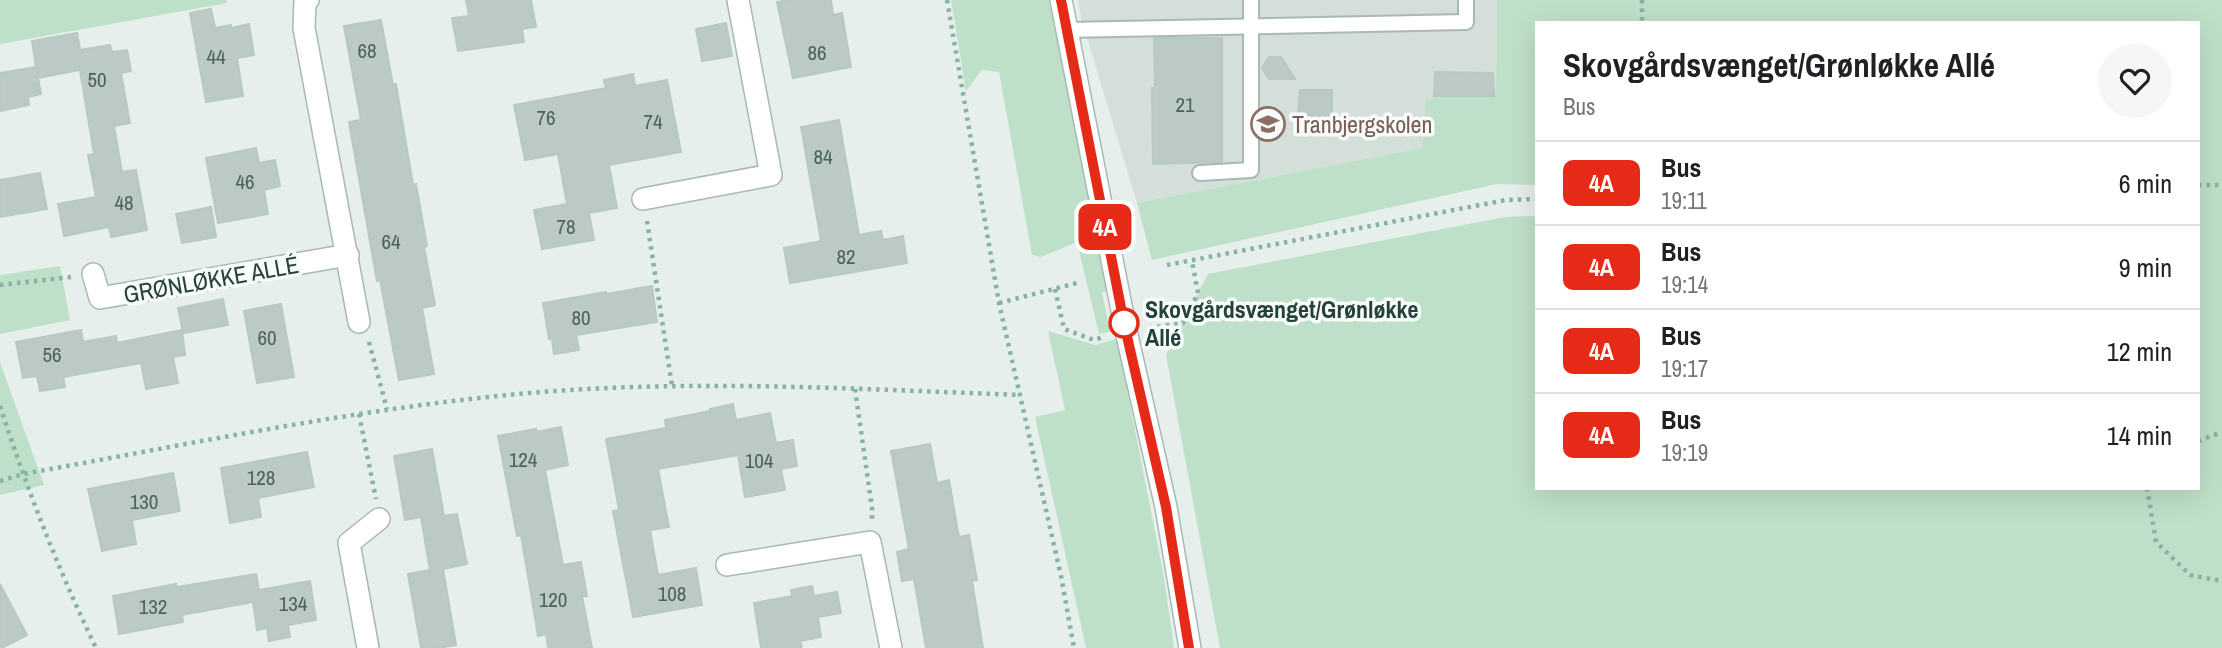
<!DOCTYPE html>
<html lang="en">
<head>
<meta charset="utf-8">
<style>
  :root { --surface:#fff; --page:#f6f6f6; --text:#202124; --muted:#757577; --line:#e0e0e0 }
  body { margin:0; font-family:"Archivo Narrow",sans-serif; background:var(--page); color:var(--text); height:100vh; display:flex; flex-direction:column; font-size:26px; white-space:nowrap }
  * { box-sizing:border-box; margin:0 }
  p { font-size:23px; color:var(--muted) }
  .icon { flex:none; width:38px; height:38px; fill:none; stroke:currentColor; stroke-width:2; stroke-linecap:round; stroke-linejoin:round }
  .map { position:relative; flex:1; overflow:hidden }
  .sheet { position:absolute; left:1535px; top:21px; width:665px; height:469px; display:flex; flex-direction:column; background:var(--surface); border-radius:0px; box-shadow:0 7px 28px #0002 }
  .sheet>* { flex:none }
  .badge { padding:0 14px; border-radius:10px; font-size:24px; line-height:46px }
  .map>.badge { position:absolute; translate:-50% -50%; box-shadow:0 0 0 4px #fff }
  .round { display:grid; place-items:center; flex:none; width:74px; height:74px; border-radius:37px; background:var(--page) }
  .headline { display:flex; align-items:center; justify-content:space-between; height:119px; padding:0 28px }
  h1 { font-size:33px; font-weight:700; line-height:52px }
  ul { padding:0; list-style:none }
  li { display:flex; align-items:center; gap:21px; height:84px; padding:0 28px; border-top:2px solid var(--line) }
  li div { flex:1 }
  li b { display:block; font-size:26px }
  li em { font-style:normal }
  li .badge { min-width:77px; font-weight:700; text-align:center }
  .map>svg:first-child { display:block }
</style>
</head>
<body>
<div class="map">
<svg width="2222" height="648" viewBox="0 0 2222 648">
  <rect width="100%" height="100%" fill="#e6efeb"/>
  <path fill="#d4dfda" d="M1078,0H1497L1496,91L1427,99L1422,148L1137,203L1081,18Z"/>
  <g fill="#bfe0c8">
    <path d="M0,0H227V3L0,44Z"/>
    <path d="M951,0H1049L1108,291L1102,292L1110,332L1099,334L1077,242L1041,257L1032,255L999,72L982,70L966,91Z"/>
    <path d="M1497,0H2222V648H1220L1166,355L1208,274L1505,217L1536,216V488H2198V23H1536V185L1497,184L1152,260L1137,203L1422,148L1426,99L1496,90Z"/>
    <path d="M60,266L70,320L0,334V275Z"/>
    <path d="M1048,331L1095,345L1117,339L1164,577L1174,648H1086L1035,417L1065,410Z"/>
    <path d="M0,362L44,485L0,495Z"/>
  </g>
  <g fill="#bbcac4" stroke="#b8c9c2" stroke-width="2">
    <path d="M466,0H531L536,27L522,29L524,42L458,51L452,18L469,16Z"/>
    <path d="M789,0H831L833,15L842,13L851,67L793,78L777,2Z"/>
    <path d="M211,9L215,28L231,25V28L249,24L254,55L237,58L243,96L206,102L190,13Z"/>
    <path d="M381,20L393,85L396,84L413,185L416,184L427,246L424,247L435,305L422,308L434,374L399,380L380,280L377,281L349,122L361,120L344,26Z"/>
    <path d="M726,23L732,56L702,61L696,29Z"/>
    <path d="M77,33L80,50L110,45L112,52L127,50L131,71L121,73L130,123L114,126L122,172L136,170L147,230L111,237L109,227L64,236L58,204L96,197L88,155L94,154L80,70L38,78L41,94L28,97L29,105L0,111V73L36,67L32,41Z"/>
    <path d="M1154,38H1222V162L1153,164L1152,88H1155Z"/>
    <path d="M1269,57H1281L1295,79H1269L1262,68Z"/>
    <path d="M1435,72L1493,73L1494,96H1434Z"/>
    <path d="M633,74L635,86L667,80L681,152L609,165L617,208L589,213L594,240L542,249L534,210L567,204L558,154L525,160L514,105L606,88L604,80Z"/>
    <path d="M1300,90H1332V119H1298Z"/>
    <path d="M839,120L859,235L881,231L883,240L903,236L907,263L790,283L784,248L821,241L801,127Z"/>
    <path d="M256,148L259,163L275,160L280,186L264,190L268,214L218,223L206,158Z"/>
    <path d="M40,173L47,209L0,217V180Z"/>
    <path d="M211,207L216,237L182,243L176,214Z"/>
    <path d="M652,286L657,322L576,335L579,350L554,354L552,339H549L543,303L606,292V294Z"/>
    <path d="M223,299L228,325L183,333L178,308Z"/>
    <path d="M281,304L294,377L257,383L244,311Z"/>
    <path d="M81,330L83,342L116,336L117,343L182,330L185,355L173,357L178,383L146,389L141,363L63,377L65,387L40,391L37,376L23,378L16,342Z"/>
    <path d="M733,404L736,420L770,413L776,443L793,440L797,466L781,469L785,490L745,497L738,455L658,469L669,527L650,530L658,575L696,568L702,605L633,617L613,511L619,510L606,439L666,428L665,420L710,411V409Z"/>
    <path d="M561,427L568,465L545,470L563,565L581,562L587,596H582L592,648H548L546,634L538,636L521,535L517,536L498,436L536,429L537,432Z"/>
    <path d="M930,444L937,483L949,480L959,537L969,535L977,580L972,581L983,648H926L914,579L902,581L897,552L909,549L891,451Z"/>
    <path d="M432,449L444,516L457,514L467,564L443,569L456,645L438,648H421L408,574L430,570L421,517L405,520L394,456Z"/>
    <path d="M307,452L314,487L258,498L261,517L230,523L221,468Z"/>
    <path d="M173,473L180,511L132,520L136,544L102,551L88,489Z"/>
    <path d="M256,574L259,590L310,581L316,620L288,625L290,637L269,641L267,628L257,630L253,602L182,615L183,622L119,634L113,596L176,584L177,587Z"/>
    <path d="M0,584L27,635L2,648H0Z"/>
    <path d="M812,586L814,596L837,592L841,613L818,617L821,637L800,641L802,648H761L754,603L792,596L791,590Z"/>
  </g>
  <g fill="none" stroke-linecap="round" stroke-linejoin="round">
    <g stroke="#a8b8b2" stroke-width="18">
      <g id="lane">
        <path d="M1066,30L1466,22V0"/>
        <path d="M1200,173L1251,170V0"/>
      </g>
    </g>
    <g stroke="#a8b8b2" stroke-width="24">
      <g id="street">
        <path d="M308,0L305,1L304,28L359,322"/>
        <path d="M643,199L771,175L738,0"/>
        <path d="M93,274L100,298L348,255"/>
        <path d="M727,565L870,542L891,648"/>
        <path d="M368,648L349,543L379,519"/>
      </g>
    </g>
    <g stroke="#a4bbb3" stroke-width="24">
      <path id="secondary" d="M1061,0L1126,331L1166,507L1190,648"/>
    </g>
    <g stroke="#86b3a5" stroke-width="4.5" stroke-dasharray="3.5 5" stroke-linecap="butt">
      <path d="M947,0L999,303L1061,576L1074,648"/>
      <path d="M1642,0V23"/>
      <path d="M2198,185H2222"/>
      <path d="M647,221L672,386"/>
      <path d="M1167,265L1506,200L1536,199"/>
      <path d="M0,285L71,277"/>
      <path d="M1055,289L1064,329L1094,340L1103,337"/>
      <path d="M999,303L1077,283"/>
      <path d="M1149,328L1183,323L1198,293L1192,261"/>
      <path d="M369,342L387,409"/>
      <path d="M855,389L872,508V520"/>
      <path d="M0,406C27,489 58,569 96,648"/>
      <path d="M359,414L376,499"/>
      <path d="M2198,441L2222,432"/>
      <path d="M0,481L23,474C191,444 359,408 529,393C692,379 857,389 1021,395"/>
      <path d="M2147,488L2156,542L2190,575L2222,581"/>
    </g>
    <use href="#lane" stroke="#fff" stroke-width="14"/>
    <use href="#street" stroke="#fff" stroke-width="21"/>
    <use href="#secondary" stroke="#fff" stroke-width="21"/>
  </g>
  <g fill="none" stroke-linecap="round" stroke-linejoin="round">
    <g stroke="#fff" stroke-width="16">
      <path id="line" d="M1061,0L1124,323L1166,507L1189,648"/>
    </g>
    <use href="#line" stroke="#e52b18" stroke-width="10"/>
  </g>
  <defs>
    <g id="school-ring" transform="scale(1.75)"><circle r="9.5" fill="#f7fbf9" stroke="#8d6e63" stroke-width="1.5"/><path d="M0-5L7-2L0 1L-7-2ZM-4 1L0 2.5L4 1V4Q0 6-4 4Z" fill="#8d6e63"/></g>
  </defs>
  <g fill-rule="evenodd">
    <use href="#school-ring" x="1268" y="124"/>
  </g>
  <circle fill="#fff" stroke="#e52b18" stroke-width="3.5" cx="1124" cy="323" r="14"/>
  <g text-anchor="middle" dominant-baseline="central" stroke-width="7" stroke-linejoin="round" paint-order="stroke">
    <g font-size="21" fill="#4a645c">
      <text x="367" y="50">68</text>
      <text x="817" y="52">86</text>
      <text x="216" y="56">44</text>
      <text x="97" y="79">50</text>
      <text x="1185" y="104">21</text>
      <text x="546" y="117">76</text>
      <text x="653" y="121">74</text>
      <text x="823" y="156">84</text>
      <text x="245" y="181">46</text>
      <text x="124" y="202">48</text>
      <text x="566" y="226">78</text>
      <text x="391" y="241">64</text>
      <text x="846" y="256">82</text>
      <text x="581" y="317">80</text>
      <text x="267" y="337">60</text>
      <text x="52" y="354">56</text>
      <text x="523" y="459">124</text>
      <text x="759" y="460">104</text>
      <text x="261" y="477">128</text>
      <text x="144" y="501">130</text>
      <text x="672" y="593">108</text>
      <text x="553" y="599">120</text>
      <text x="293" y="603">134</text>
      <text x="153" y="606">132</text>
    </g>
    <g font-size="24" fill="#785e54" stroke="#f7fbf9" text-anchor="start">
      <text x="1292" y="124">Tranbjergskolen</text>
    </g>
    <g font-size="24" fill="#24423a" stroke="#f7fbf9">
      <text transform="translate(211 279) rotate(-10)">GRØNLØKKE ALLÉ</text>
    </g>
    <g font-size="24" font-weight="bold" fill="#24423a" stroke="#f7fbf9" text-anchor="start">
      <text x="1145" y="309">Skovgårdsvænget/Grønløkke<tspan x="1145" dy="28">Allé</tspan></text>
    </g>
  </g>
</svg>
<b class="badge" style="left:1105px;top:227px;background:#e52b18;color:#fff">4A</b>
<section class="sheet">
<div class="headline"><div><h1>Skovgårdsvænget/Grønløkke Allé</h1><p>Bus</p></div><a class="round"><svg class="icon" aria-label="heart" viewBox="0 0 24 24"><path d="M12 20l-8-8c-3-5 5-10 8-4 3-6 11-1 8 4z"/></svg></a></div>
<ul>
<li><span class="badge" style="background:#e52b18;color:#fff">4A</span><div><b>Bus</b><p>19:11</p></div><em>6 min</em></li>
<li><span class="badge" style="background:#e52b18;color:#fff">4A</span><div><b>Bus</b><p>19:14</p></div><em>9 min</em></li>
<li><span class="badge" style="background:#e52b18;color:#fff">4A</span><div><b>Bus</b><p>19:17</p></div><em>12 min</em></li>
<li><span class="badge" style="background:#e52b18;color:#fff">4A</span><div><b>Bus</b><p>19:19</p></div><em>14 min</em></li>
</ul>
</section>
</div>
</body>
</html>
